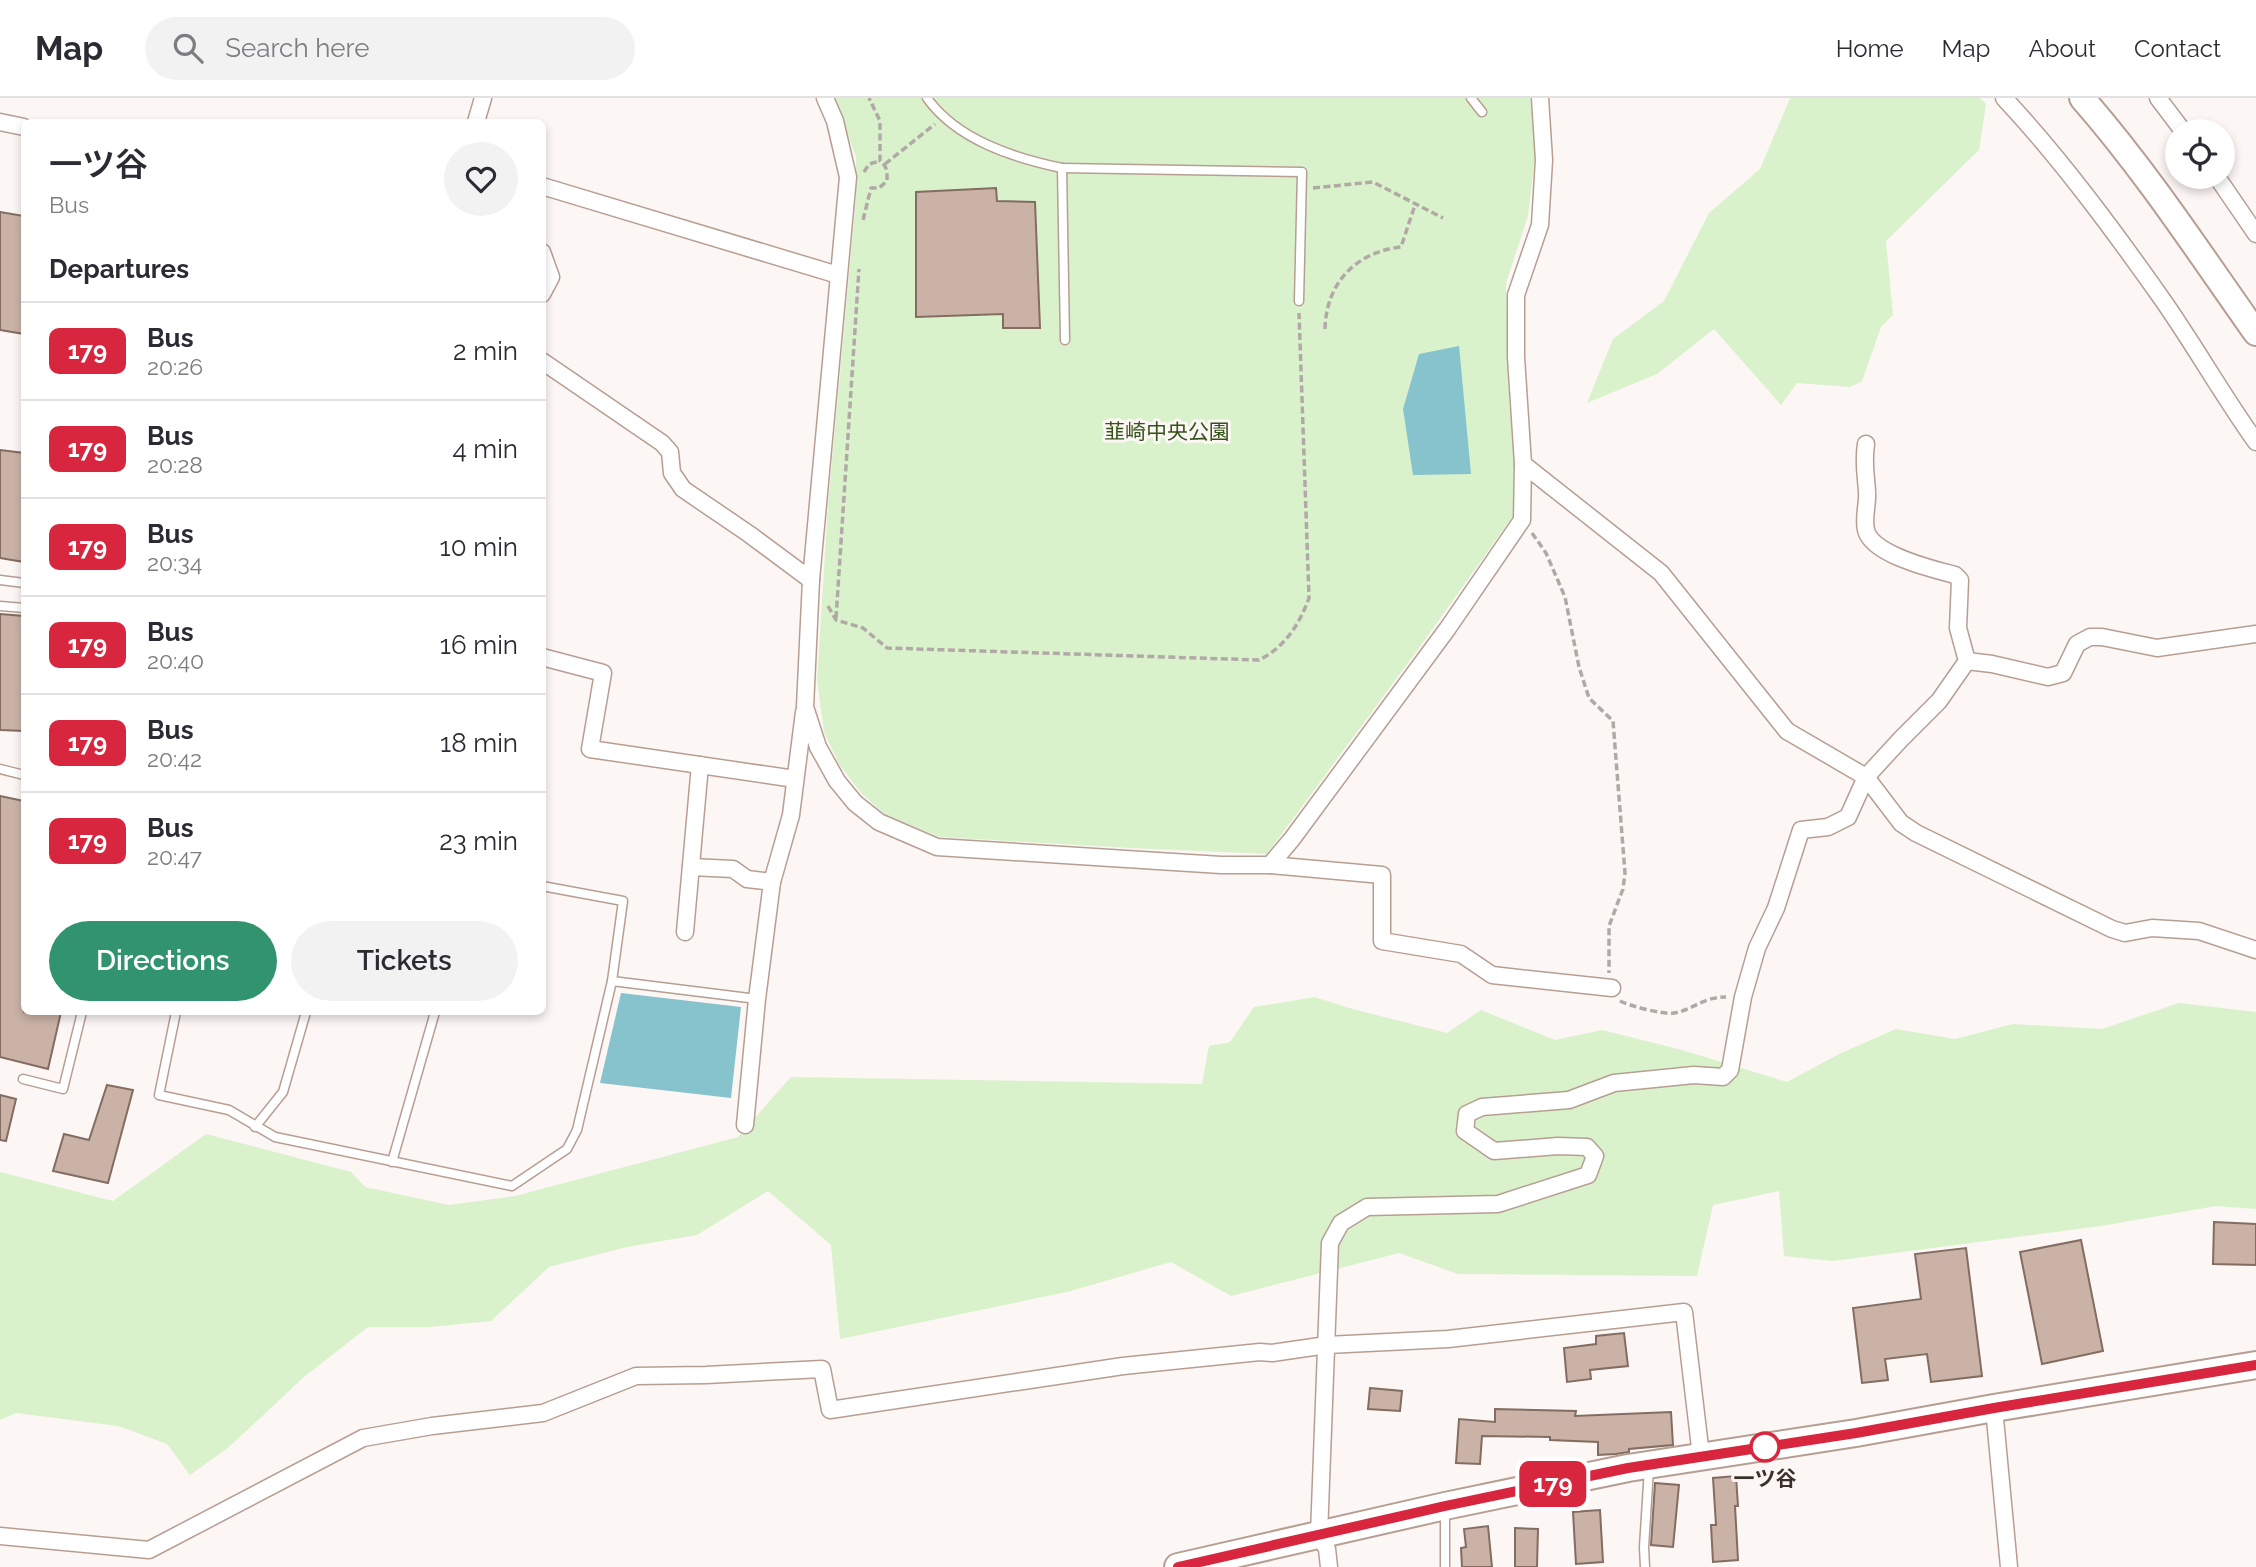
<!DOCTYPE html>
<html lang="en">
<head>
<meta charset="utf-8">
<style>
  :root { --surface:#fff; --page:#f2f2f3; --text:#2b2b33; --muted:#7c7c81; --line:#e1e1e2; --accent:#31946f }
  body { margin:0; font-family:Raleway,"Noto Sans JP",sans-serif; background:var(--page); color:var(--text); height:100vh; display:flex; flex-direction:column; font-size:26px; white-space:nowrap }
  * { box-sizing:border-box; margin:0 }
  p { font-size:23px; color:var(--muted) }
  .icon { flex:none; width:38px; height:38px; fill:none; stroke:currentColor; stroke-width:2; stroke-linecap:round; stroke-linejoin:round }
  .map { position:relative; flex:1; overflow:hidden }
  .panel { position:absolute; left:21px; top:21px; width:525px; height:896px; display:flex; flex-direction:column; background:var(--surface); border-radius:10px; box-shadow:0 4px 10px #0003 }
  .panel>* { flex:none }
  .badge { padding:0 14px; border-radius:10px; font-size:24px; line-height:46px }
  .fabs { position:absolute; left:2165px; top:21px; display:grid; gap:14px }
  .fabs a { display:grid; place-items:center; width:70px; height:70px; border-radius:50%; background:var(--surface); box-shadow:0 4px 10px #0003; font-size:35px }
  .map>.badge { position:absolute; translate:-50% -50%; box-shadow:0 0 0 4px #fff }
  h2 { padding:0 28px; font-size:26px; line-height:63px }
  .round { display:grid; place-items:center; flex:none; width:74px; height:74px; border-radius:37px; background:var(--page) }
  .overview { display:flex; align-items:center; justify-content:space-between; height:119px; padding:0 28px }
  h1 { font-size:33px; font-weight:600; line-height:52px }
  .cta { display:flex; gap:14px; margin-top:auto; padding:14px 28px }
  .cta a { flex:1; height:80px; border-radius:42px; background:var(--accent); color:#fff; font-size:28px; font-weight:600; line-height:80px; text-align:center }
  .cta a+a { background:var(--page); color:var(--text) }
  ul { padding:0; list-style:none }
  li { display:flex; align-items:center; gap:21px; height:98px; padding:0 28px; border-top:2px solid var(--line) }
  li div { flex:1 }
  li b { display:block; font-size:26px }
  li em { font-style:normal }
  li .badge { min-width:77px; font-weight:700; text-align:center }
  header { display:flex; align-items:center; gap:42px; box-sizing:border-box; height:98px; padding:0 35px; background:var(--surface); border-bottom:2px solid var(--line) }
  header strong { font-size:33px }
  nav { display:flex; gap:38px; margin-inline-start:auto; font-size:24px }
  .search { width:490px; height:63px; background:var(--page); display:flex; align-items:center; gap:18px; box-sizing:border-box; padding:0 24px; border-radius:38px; color:var(--muted); font-size:26px }
  .map>svg:first-child { display:block }
</style>
</head>
<body>
<header>
<strong>Map</strong>
<div class="search"><svg class="icon" aria-label="search" viewBox="0 0 24 24"><circle cx="10" cy="10" r="6"/><path d="M15 15l6 6"/></svg>Search here</div>
<nav><a>Home</a><a>Map</a><a>About</a><a>Contact</a></nav>
</header>
<div class="map">
<svg width="2256" height="1469" viewBox="0 0 2256 1469">
  <rect width="100%" height="100%" fill="#fcf6f4"/>
  <g fill="#daf2cc">
    <path d="M834,0H1530L1536,50L1528,118L1506,185L1509,300L1514,362L1513,418L1419,550L1267,756L1129,750L940,739L886,717L861,695L839,666L824,634L817,582L828,407L856,100V59Z"/>
    <path d="M1790,0H1980L1986,6L1979,52L1886,143L1893,217L1881,229L1862,283L1850,289L1797,285L1781,307L1714,231L1657,276L1587,305L1613,241L1664,203L1709,115L1760,71Z"/>
    <path d="M1315,899L1349,910L1447,935L1481,912L1555,942L1602,932L1682,952L1787,984L1839,956L1896,931L1955,941L2013,926L2102,931L2179,905L2256,914V1111L2216,1108L2101,1128L1833,1163L1784,1158L1779,1093L1713,1107L1697,1178L1458,1176L1399,1155L1231,1198L1171,1164L1067,1194L840,1241L831,1147L768,1093L697,1137L627,1149L549,1169L491,1223L430,1229H368L304,1279L229,1349L190,1377L167,1346L118,1328L16,1315L0,1322V1074L113,1103L206,1036L351,1074L365,1089L449,1107L515,1098L738,1039L791,979L1202,986L1209,948L1230,944L1254,909Z"/>
  </g>
  <g fill="#87c3cd">
    <path d="M1459,248L1471,376L1413,377L1403,311L1419,256Z"/>
    <path d="M621,895L741,909L731,1000L600,985Z"/>
  </g>
  <g fill="#cab2a6" stroke="#836c61" stroke-width="2">
    <path d="M996,90L997,103L1035,104L1040,230H1003V216L916,219V94Z"/>
    <path d="M0,114L24,118V236L0,232Z"/>
    <path d="M0,352L24,355V464L0,460Z"/>
    <path d="M0,516L24,518V633L0,632Z"/>
    <path d="M0,698L24,703V914H61L48,971L0,959Z"/>
    <path d="M107,987L133,992L108,1085L53,1073L64,1036L89,1042Z"/>
    <path d="M0,997L16,1001L6,1043L0,1042Z"/>
    <path d="M2214,1124L2256,1126V1167L2213,1166Z"/>
    <path d="M2081,1142L2103,1253L2042,1266L2020,1154Z"/>
    <path d="M1966,1150L1982,1278L1931,1284L1927,1256L1885,1261L1888,1282L1862,1285L1853,1210L1921,1201L1915,1156Z"/>
    <path d="M1624,1235L1628,1268L1590,1272L1591,1281L1567,1284L1564,1250L1596,1246V1238Z"/>
    <path d="M1370,1290L1402,1293L1400,1313L1368,1311Z"/>
    <path d="M1495,1311L1576,1313L1575,1318L1671,1314L1673,1347L1629,1351V1354L1616,1356L1598,1357V1344L1550,1342V1339L1482,1338L1480,1366L1456,1365L1459,1321L1495,1324Z"/>
    <path d="M1736,1378L1738,1408H1735L1738,1462L1713,1464L1711,1427H1716L1713,1380Z"/>
    <path d="M1655,1385L1679,1387L1673,1449L1651,1447Z"/>
    <path d="M1600,1412L1603,1464L1576,1466L1573,1414Z"/>
    <path d="M1488,1428L1492,1469H1462L1461,1450L1466,1449L1464,1431Z"/>
    <path d="M1515,1430L1538,1431L1537,1469H1515Z"/>
  </g>
  <g fill="none" stroke-linecap="round" stroke-linejoin="round">
    <g stroke="#b79e93" stroke-width="11">
      <g id="service">
        <path d="M927,0C957,42 1014,60 1062,70L1065,242"/>
        <path d="M1471,0L1482,14"/>
        <path d="M1062,70L1302,74L1299,203"/>
        <path d="M0,482L24,485"/>
        <path d="M0,508L24,510"/>
        <path d="M0,671L24,677"/>
        <path d="M612,883L757,901"/>
        <path d="M176,914L159,997L229,1012L275,1039L512,1088L567,1051L577,1032L612,883L623,803L542,788"/>
        <path d="M23,981L63,991L82,914"/>
        <path d="M255,1029L283,994L306,914"/>
        <path d="M392,1064L435,914"/>
        <path d="M1445,1469V1412"/>
        <path d="M1645,1469L1644,1449L1649,1371"/>
      </g>
    </g>
    <g stroke="#b79e93" stroke-width="19">
      <g id="minor">
        <path d="M825,0L835,23L848,79L811,482L805,609L818,649L837,683L855,705L879,724L937,749L1221,767H1270L1292,741L1448,530L1522,422L1523,366L1516,259V197L1540,127L1544,62L1540,0"/>
        <path d="M2004,0C2061,61 2114,133 2162,201C2195,248 2223,298 2256,344"/>
        <path d="M2158,0L2183,33"/>
        <path d="M0,24L24,29"/>
        <path d="M476,24L483,0"/>
        <path d="M2217,79L2256,136"/>
        <path d="M542,88L838,177"/>
        <path d="M542,154L551,179L542,196"/>
        <path d="M542,263L662,345L670,354L672,375L683,391L749,436L811,482"/>
        <path d="M1866,346C1863,366 1866,375 1867,394C1868,406 1863,420 1866,432C1872,457 1933,471 1955,477L1960,482L1958,530L1967,563"/>
        <path d="M1523,366L1661,475L1787,633L1866,679L1901,725L1916,735L2112,831L2125,835L2152,830L2199,833L2256,852"/>
        <path d="M542,559L603,575L590,651L795,681"/>
        <path d="M1270,767L1382,777V843L1461,856L1492,877L1612,890"/>
        <path d="M691,769L733,771L747,781L772,784"/>
        <path d="M685,834L700,667"/>
        <path d="M745,1027L757,901L772,784L791,717L804,614"/>
        <path d="M1994,1310L2009,1469"/>
        <path d="M0,1438L149,1452L363,1340L432,1328L543,1315L636,1278L706,1277L822,1271L830,1312L1123,1268L1260,1254L1272,1255L1327,1247L1448,1241L1684,1214L1701,1358"/>
        <path d="M1329,1469L1327,1451L1319,1437L1330,1145L1341,1125L1367,1109L1498,1106L1588,1077L1595,1058L1587,1049L1558,1048L1494,1053L1465,1033L1467,1016L1482,1009L1569,1002L1614,985L1694,977L1723,979L1730,972L1743,899L1757,850L1776,810L1801,732L1828,729L1848,719L1866,679L1901,641L1939,603L1967,563L1992,566L2048,579L2063,575L2077,546L2090,539H2102L2157,550L2256,536"/>
      </g>
    </g>
    <g stroke="#b79e93" stroke-width="28">
      <path id="primary" d="M2082,0C2146,73 2200,156 2256,235"/>
    </g>
    <g stroke="#b79e93" stroke-width="30">
      <path id="trunk" d="M1178,1469L1445,1408L1628,1370L1856,1335L1994,1310L2256,1267"/>
    </g>
    <g stroke="#b1a9a6" stroke-width="3.5" stroke-dasharray="7 3.5" stroke-linecap="butt">
      <path d="M885,66L935,26"/>
      <path d="M864,74L869,66L880,63"/>
      <path d="M1313,90L1373,84L1443,120"/>
      <path d="M863,122L871,90H879L887,83C887,74 888,69 880,63V23L869,0"/>
      <path d="M1325,231C1326,185 1356,154 1401,149L1415,107"/>
      <path d="M1532,435L1546,455L1565,499L1579,569L1589,600L1613,623L1625,775L1623,791L1609,828V875"/>
      <path d="M828,508L836,522L863,530L887,550L1259,562C1285,549 1299,527 1309,500L1299,215"/>
      <path d="M836,520L859,171"/>
      <path d="M1620,903C1630,908 1664,917 1674,915C1693,912 1702,899 1726,899"/>
    </g>
    <use href="#service" stroke="#fff" stroke-width="8"/>
    <use href="#minor" stroke="#fff" stroke-width="16"/>
    <use href="#primary" stroke="#fff" stroke-width="24"/>
    <use href="#trunk" stroke="#fff" stroke-width="26"/>
  </g>
  <g fill="none" stroke-linecap="round" stroke-linejoin="round">
    <g stroke="#fff" stroke-width="16">
      <path id="line" d="M1178,1469L1445,1408L1628,1370L1856,1335L1994,1310L2256,1267"/>
    </g>
    <use href="#line" stroke="#d7263d" stroke-width="10"/>
  </g>
  <circle fill="#fff" stroke="#d7263d" stroke-width="3.5" cx="1765" cy="1349" r="14"/>
  <g text-anchor="middle" dominant-baseline="central" stroke-width="6" stroke-linejoin="round" paint-order="stroke">
    <g font-size="21" fill="#335318" stroke="#fcf6f4">
      <text x="1167" y="333">韮崎中央公園</text>
    </g>
    <g font-size="21" font-weight="bold" fill="#3b312c" stroke="#fcf6f4">
      <text x="1765" y="1380">一ツ谷</text>
    </g>
  </g>
</svg>
<div class="fabs">
<a><svg class="icon" aria-label="locate" viewBox="0 0 24 24"><circle cx="12" cy="12" r="6"/><path d="M12 2v4M12 18v4M2 12h4M18 12h4"/></svg></a>
</div>
<b class="badge" style="left:1553px;top:1386px;background:#d7263d;color:#fff">179</b>
<section class="panel">
<div class="overview"><div><h1>一ツ谷</h1><p>Bus</p></div><a class="round"><svg class="icon" aria-label="heart" viewBox="0 0 24 24"><path d="M12 20l-8-8c-3-5 5-10 8-4 3-6 11-1 8 4z"/></svg></a></div>
<h2>Departures</h2>
<ul>
<li><span class="badge" style="background:#d7263d;color:#fff">179</span><div><b>Bus</b><p>20:26</p></div><em>2 min</em></li>
<li><span class="badge" style="background:#d7263d;color:#fff">179</span><div><b>Bus</b><p>20:28</p></div><em>4 min</em></li>
<li><span class="badge" style="background:#d7263d;color:#fff">179</span><div><b>Bus</b><p>20:34</p></div><em>10 min</em></li>
<li><span class="badge" style="background:#d7263d;color:#fff">179</span><div><b>Bus</b><p>20:40</p></div><em>16 min</em></li>
<li><span class="badge" style="background:#d7263d;color:#fff">179</span><div><b>Bus</b><p>20:42</p></div><em>18 min</em></li>
<li><span class="badge" style="background:#d7263d;color:#fff">179</span><div><b>Bus</b><p>20:47</p></div><em>23 min</em></li>
</ul>
<div class="cta"><a>Directions</a><a>Tickets</a></div>
</section>
</div>
</body>
</html>
